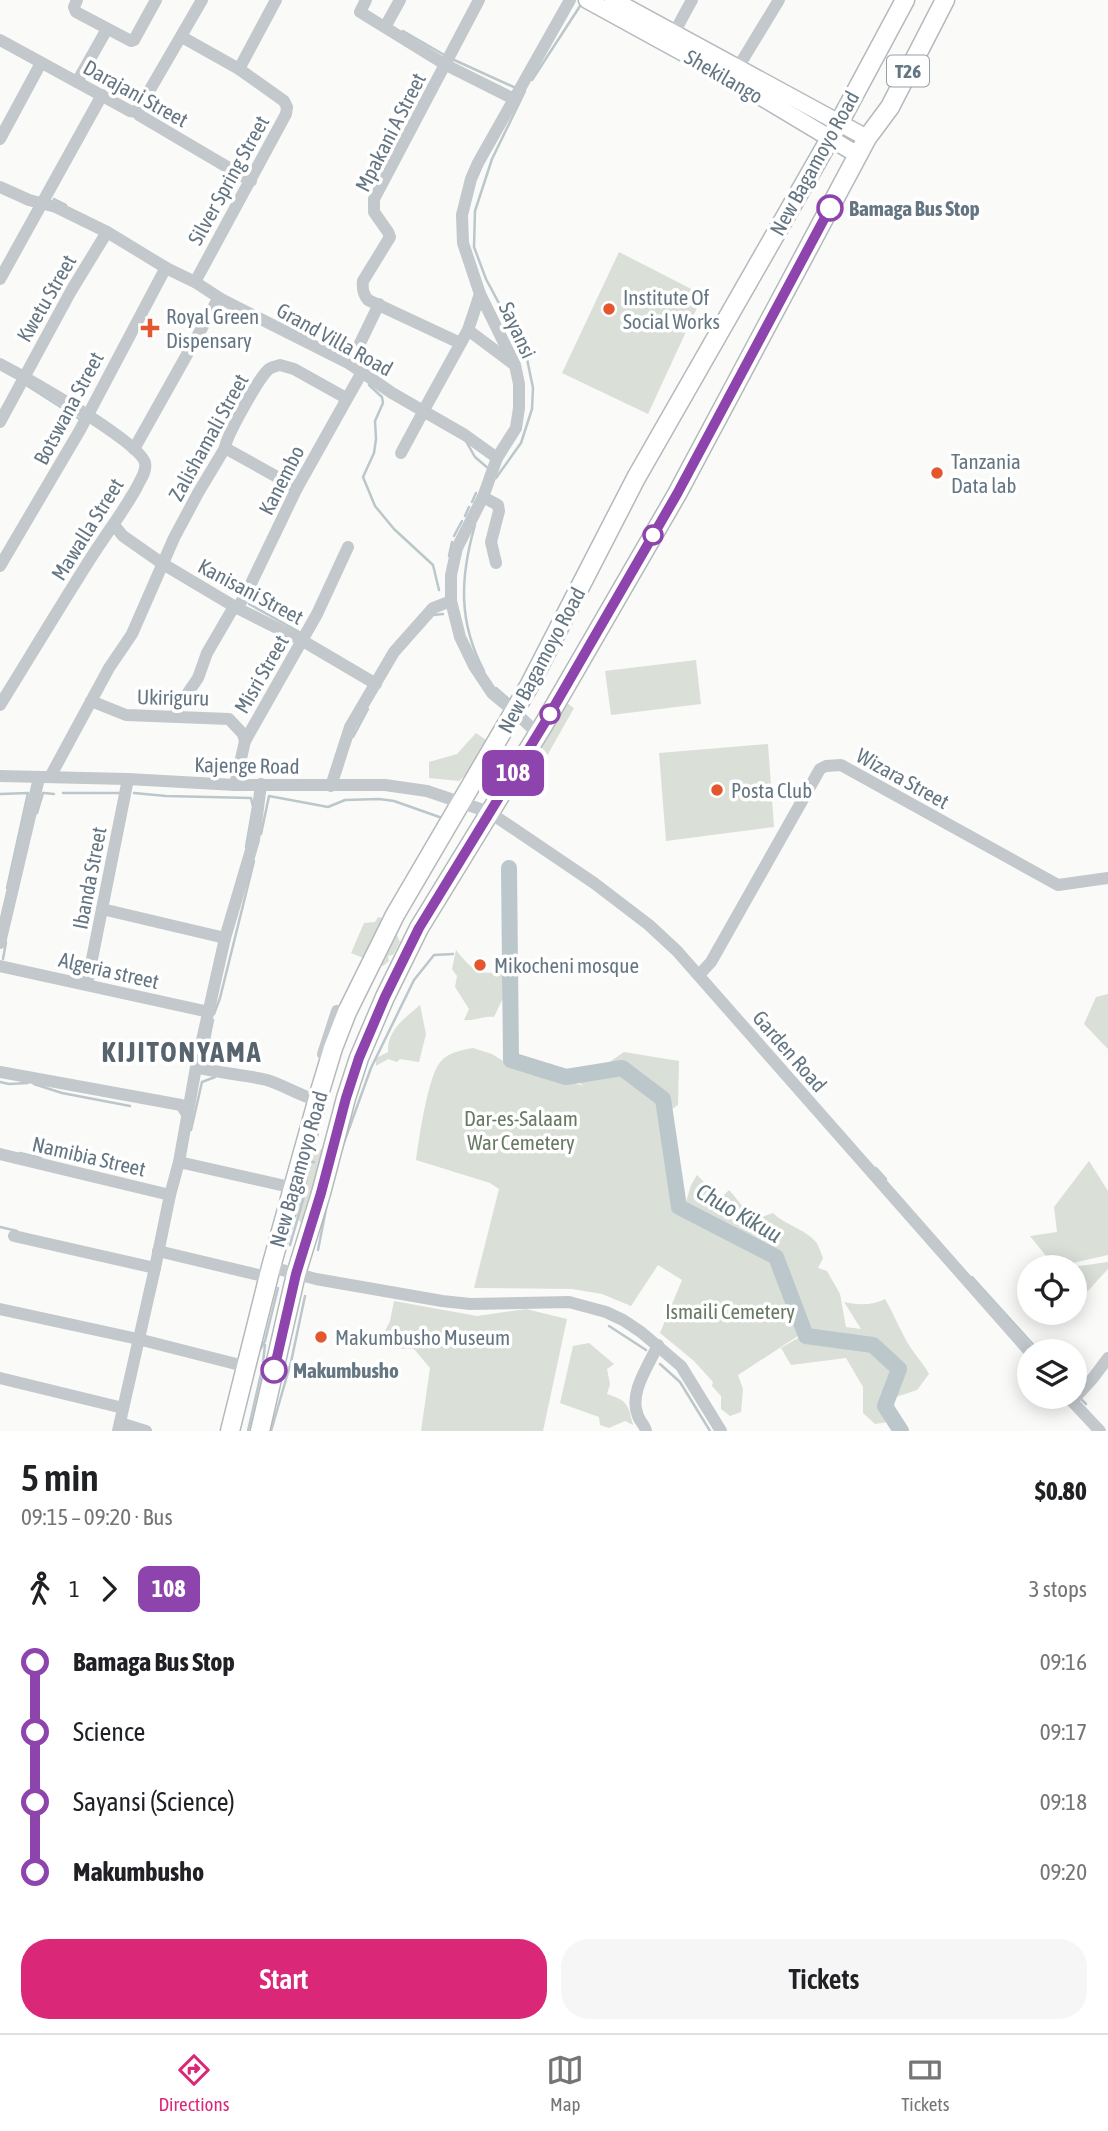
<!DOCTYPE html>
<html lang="en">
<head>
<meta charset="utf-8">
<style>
  :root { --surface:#fff; --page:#f6f6f6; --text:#202124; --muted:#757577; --line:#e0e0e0; --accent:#db2777 }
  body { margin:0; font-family:"Asap Condensed",sans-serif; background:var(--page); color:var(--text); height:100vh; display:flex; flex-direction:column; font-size:26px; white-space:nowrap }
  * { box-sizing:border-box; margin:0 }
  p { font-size:23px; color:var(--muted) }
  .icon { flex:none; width:38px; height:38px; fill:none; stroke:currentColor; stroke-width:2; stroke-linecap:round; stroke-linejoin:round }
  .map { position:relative; height:1431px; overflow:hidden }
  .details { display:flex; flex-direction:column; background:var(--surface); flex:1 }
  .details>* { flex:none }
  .badge { padding:0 14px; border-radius:10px; font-size:24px; line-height:46px }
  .fabs { position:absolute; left:1017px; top:1255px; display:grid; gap:14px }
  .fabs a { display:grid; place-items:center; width:70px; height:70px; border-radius:50%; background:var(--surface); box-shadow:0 4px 18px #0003; font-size:35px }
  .map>.badge { position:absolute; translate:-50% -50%; box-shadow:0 0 0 4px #fff }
  .legs { display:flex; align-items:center; gap:10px; height:77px; padding:0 21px; font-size:23px }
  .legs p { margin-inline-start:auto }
  .headline { display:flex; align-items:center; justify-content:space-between; height:119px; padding:0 21px }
  h1 { font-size:38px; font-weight:600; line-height:52px }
  .primary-button { display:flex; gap:14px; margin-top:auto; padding:14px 21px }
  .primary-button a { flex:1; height:80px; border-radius:28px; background:var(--accent); color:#fff; font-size:28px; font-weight:600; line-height:80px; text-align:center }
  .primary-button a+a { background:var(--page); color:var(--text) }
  ul { padding:0 21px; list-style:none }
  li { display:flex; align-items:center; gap:24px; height:70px; font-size:26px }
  li i { display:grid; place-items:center; width:10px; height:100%; margin:0 9px; background:currentColor }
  li i::after { content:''; width:18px; height:18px; margin:-9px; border:5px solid; border-radius:50%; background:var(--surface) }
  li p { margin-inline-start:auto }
  li:first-child i { background:linear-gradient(#0000 50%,currentColor 0) }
  li:last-child i { background:linear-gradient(currentColor 50%,#0000 0) }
  .menu { display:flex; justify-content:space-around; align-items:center; height:98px; border-top:2px solid var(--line); background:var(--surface); font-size:19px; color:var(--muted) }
  .menu a { display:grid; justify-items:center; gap:4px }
  .menu .active { color:var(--accent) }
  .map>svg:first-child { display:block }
</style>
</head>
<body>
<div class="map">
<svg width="1108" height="1431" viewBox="0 0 1108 1431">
  <rect width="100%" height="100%" fill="#fafaf8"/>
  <g fill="#dadfd7">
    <path d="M619,252L703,295L648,414L562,373Z"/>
    <path d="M696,660L701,704L611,715L605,671Z"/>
    <path d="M564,701L574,708L544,761L537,754Z"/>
    <path d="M476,733L489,742L474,767L459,781L429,778V762L457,754Z"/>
    <path d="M768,744L774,827L666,841L659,753Z"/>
    <path d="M378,917L382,918L388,952L384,919L399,928L397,935L400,942L393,955L388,956L389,961L383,966L351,953L364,923L375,922Z"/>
    <path d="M456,950C475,974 480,975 508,971L503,998L494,1017C483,1016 476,1021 464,1020L469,1009L455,987L457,976L452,969Z"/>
    <path d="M1108,994V1049L1084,1024L1096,997Z"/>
    <path d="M420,1005L426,1034L419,1062L400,1059L397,1062L388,1059L376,1066V1058L388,1052C387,1030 404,1019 420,1005Z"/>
    <path d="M473,1048L492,1054L503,1061L584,1086L579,1083L624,1052L679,1061L678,1105L659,1118L673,1207L683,1212L691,1185L697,1175L706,1184L712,1196L715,1193L723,1196L729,1190C737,1198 747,1215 756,1219L773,1213C785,1225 805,1229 816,1242C819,1246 821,1253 823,1258L818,1268L827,1271L840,1294L846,1327L861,1329L844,1302C859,1305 871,1306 885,1299C893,1312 898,1326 906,1340C912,1352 922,1361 929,1374L917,1390L881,1402L889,1422L875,1424L863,1413V1387L846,1358L791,1365L781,1348L798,1338V1336L738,1375L743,1389L741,1412L730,1416L721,1409V1396L712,1386L713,1382L694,1361L660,1333L682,1280L658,1265L631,1306L602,1294L572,1289L474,1288L499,1189L490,1183L416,1160C419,1140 428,1072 442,1060C450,1052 463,1050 473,1048Z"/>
    <path d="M326,1148L303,1225L291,1211L312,1152Z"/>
    <path d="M1089,1161L1108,1191V1255L1055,1267L1030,1236L1057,1232L1054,1207Z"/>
    <path d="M1108,1262V1269L1075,1305L1074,1267H1072Z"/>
    <path d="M394,1301L477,1316L526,1309L567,1319L543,1431H421L430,1368L414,1349L386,1348L379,1343L390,1321Z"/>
    <path d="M589,1343L614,1364L607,1369L610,1384L607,1394C628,1401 628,1404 633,1425L625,1421L609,1428L600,1425L599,1417L560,1403L573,1346Z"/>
  </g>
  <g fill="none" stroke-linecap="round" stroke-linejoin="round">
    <g stroke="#bbc7cb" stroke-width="2.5">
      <path d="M403,31L446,56"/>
      <path d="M452,59L516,88"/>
      <path d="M532,80L582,3"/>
      <path d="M54,199L66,205"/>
      <path d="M26,385L81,420"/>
      <path d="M369,385L382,397L383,403L375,421L376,439L374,453L363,477L375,506L394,529L433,565L439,590"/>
      <path d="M467,443L475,457L489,469"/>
      <path d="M496,478L521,443L532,409L533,388L526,354L486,279L474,247L475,211L492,159L525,91"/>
      <path d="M472,502L476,493"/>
      <path d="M465,516L469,507"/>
      <path d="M475,525C460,577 458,622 484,671"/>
      <path d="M454,536L462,521"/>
      <path d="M449,556L452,542"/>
      <path d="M249,604L301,633"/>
      <path d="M432,615L443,614"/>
      <path d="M496,688L512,702"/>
      <path d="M353,737L368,709"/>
      <path d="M481,785L487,777"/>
      <path d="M44,793L54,794"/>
      <path d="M63,793H119"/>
      <path d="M134,793L166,796L251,798L253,807L246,847"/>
      <path d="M0,794L28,793L7,888"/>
      <path d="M37,813L43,793"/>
      <path d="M261,834L269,796L328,807L345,800L379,799L394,801L445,819"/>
      <path d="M3,959L6,942"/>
      <path d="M214,1014L220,998L254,861"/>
      <path d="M211,1065C205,1052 210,1034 213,1020"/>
      <path d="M0,1082L9,1084L28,1083"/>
      <path d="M34,1084L62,1093L130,1106"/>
      <path d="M191,1130L202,1082L215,1077"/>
      <path d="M342,1148L371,1068L414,980L434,955L453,954"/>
      <path d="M20,1153L41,1158"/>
      <path d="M876,1168L886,1179"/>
      <path d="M0,1227L17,1231"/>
      <path d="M290,1245L303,1200L309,1162H314"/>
      <path d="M318,1250L328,1199"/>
      <path d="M972,1277L1039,1351"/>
      <path d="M609,1326L646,1350"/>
      <path d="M258,1353L265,1341L278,1288"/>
      <path d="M263,1362L265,1345"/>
      <path d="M660,1364L680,1382L710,1431"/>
      <path d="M1081,1399L1086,1404"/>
      <path d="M248,1431L261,1374"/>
      <path d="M271,1431L291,1362L305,1296"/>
    </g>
    <path stroke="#bbc7cb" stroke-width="16" d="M509,868L511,1060L566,1077L622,1068L663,1099L679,1207L776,1257L806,1336L873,1345L899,1369L885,1406L901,1431"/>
    <g stroke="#b5babe" stroke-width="19">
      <g id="major">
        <path d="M587,0L731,79L858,155"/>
        <path d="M613,0L867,138"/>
      </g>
    </g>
    <g stroke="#b4b9bd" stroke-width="21">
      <g id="highway">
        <path d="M230,1431L271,1267L320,1091L333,1048L347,1012L395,915L529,686L636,478L839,123L905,0"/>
        <path d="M260,1431L296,1274L321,1193L346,1098L359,1058L385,997L419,928L544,724L677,494L867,138L890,107L945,0"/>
      </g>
    </g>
    <g stroke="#c3c8cc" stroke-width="12">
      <path d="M77,0L74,7L76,12L131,41L134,40L156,0"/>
      <path d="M366,0L360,12L446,65L514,99"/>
      <path d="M385,27L400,0"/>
      <path d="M674,33L692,0"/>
      <path d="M182,37L239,69"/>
      <path d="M0,40L130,111L137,112L139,115L251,181"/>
      <path d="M734,74L779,0"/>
      <path d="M77,82L107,29"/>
      <path d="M137,112L202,0"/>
      <path d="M0,139L41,63"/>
      <path d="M0,187L29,200L56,207L107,232L168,269L195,282L221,299L350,364L392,393L465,435L497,458"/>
      <path d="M0,279L102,95"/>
      <path d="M195,282L286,114L287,107L284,101L239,69L276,0"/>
      <path d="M468,330L512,363"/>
      <path d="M460,343L368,300C363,294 362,289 363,281L390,237L388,232L374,212V199L479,0"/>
      <path d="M0,364C23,376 141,442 145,463C147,471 140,480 137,487C122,514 103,538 87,564C58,610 29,658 0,705"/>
      <path d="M350,364L379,304"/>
      <path d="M0,422L71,291L107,232"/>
      <path d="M225,448L297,488"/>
      <path d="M134,449L217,301L221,299"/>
      <path d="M401,453L422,414L425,412V408L468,330L480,294"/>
      <path d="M483,497L498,505L499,511L491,542L496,563"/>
      <path d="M114,525L123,536L163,564L237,608L303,641L376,684"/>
      <path d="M0,566L80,430L164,271L168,269"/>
      <path d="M91,701L126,715L229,719L243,734L245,741"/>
      <path d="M175,716L179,706L198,678L207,653L232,610L237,608L245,596L297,488L362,372"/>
      <path d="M538,734L515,712L492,693L474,666L460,637L451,601V575L457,548L483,497L497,458L516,428L519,408V384L515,365L480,294L463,243L462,215L471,179L478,163L570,0"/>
      <path d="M0,776L128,779L235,785H385L427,791L489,812L594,883L649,925L677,951L1029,1351"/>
      <path d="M50,777L109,668L132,634L174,538L198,493L225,448C226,436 260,376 269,369C272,367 276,366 280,365L294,369L346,398"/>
      <path d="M235,785L245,741L317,614L348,547"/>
      <path d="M331,786L350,727L394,652L433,608L451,601"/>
      <path d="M102,909L225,938"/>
      <path d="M0,943L39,778"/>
      <path d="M0,966L209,1012"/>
      <path d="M699,975L711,962L820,769L826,766L841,765L1058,885L1108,878"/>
      <path d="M87,984L128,779"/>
      <path d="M323,1054L337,1011L347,1012"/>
      <path d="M196,1067C221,1074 243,1074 267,1080C283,1085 297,1094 313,1099"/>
      <path d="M0,1072L181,1105L187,1114"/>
      <path d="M0,1154L170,1195"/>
      <path d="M179,1162L294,1188"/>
      <path d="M14,1236L155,1268"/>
      <path d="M158,1251L263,1276"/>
      <path d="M271,1267L316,1279L442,1301L470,1304L569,1302L606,1312L623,1320L641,1332L681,1366L721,1431"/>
      <path d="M0,1309L138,1339L240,1365"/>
      <path d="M0,1378L123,1408"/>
      <path d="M1068,1397L1100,1431"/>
      <path d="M1072,1401L1093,1378L1108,1358"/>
      <path d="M120,1423L146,1431"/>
      <path d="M118,1431L155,1268L170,1195L179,1162L196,1067L225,938L254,840L261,784"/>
      <path d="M646,1431C645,1425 640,1422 638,1416C628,1393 649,1365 658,1345"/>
    </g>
    <use href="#major" stroke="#fff" stroke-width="16"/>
    <use href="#highway" stroke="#fff" stroke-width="18"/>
  </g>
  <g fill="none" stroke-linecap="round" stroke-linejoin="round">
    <g stroke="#fff" stroke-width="16">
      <path id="line-1" d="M274,1370L296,1274L321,1193L346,1098L359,1058L385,997L419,928L544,724L677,494L830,208"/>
    </g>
    <use href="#line-1" stroke="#8e44ad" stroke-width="10"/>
  </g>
  <g fill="#fff" stroke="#8e44ad" stroke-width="3.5">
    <circle cx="830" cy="208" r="12"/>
    <circle cx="653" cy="535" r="9"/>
    <circle cx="550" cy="714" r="9"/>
    <circle cx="274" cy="1370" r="12"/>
  </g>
  <g fill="#e4572e" stroke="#fff" stroke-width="2.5">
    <circle cx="609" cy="309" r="7"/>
    <path d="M146.5 317.5h7v7h7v7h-7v7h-7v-7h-7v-7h7z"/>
    <circle cx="937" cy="473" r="7"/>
    <circle cx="717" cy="790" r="7"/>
    <circle cx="480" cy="965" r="7"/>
    <circle cx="321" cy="1337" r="7"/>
  </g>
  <g text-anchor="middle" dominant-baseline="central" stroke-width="7" stroke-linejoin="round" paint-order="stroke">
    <rect fill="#fff" stroke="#939fa8" stroke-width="2" x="887" y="55.5" width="42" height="31" rx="5"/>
    <g font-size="19" font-weight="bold" fill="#657683">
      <text x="908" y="71">T26</text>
    </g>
    <g font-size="21" fill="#657683" stroke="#fff">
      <text transform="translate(724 76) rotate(30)">Shekilango</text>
      <text transform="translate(136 93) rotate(29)">Darajani Street</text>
      <text transform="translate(390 132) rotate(-63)">Mpakani A Street</text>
      <text transform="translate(814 163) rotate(-61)">New Bagamoyo Road</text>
      <text transform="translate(228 180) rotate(-61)">Silver Spring Street</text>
      <text transform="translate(46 298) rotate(-60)">Kwetu Street</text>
      <text transform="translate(518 330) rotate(65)">Sayansi</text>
      <text transform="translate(335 339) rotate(29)">Grand Villa Road</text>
      <text transform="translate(68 408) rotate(-62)">Botswana Street</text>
      <text transform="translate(208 437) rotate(-61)">Zalishamali Street</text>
      <text transform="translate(281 480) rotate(-63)">Kanembo</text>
      <text transform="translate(87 529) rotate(-58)">Mawalla Street</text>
      <text transform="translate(251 591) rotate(28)">Kanisani Street</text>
      <text transform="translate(541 660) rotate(-62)">New Bagamoyo Road</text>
      <text transform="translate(261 674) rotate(-60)">Misri Street</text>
      <text transform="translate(173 697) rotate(1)">Ukiriguru</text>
      <text transform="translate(247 765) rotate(1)">Kajenge Road</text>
      <text transform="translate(903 778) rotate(29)">Wizara Street</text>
      <text transform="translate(89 878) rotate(-79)">Ibanda Street</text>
      <text transform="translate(109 970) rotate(13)">Algeria street</text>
      <text transform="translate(790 1051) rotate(49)">Garden Road</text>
      <text transform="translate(89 1156) rotate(13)">Namibia Street</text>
      <text transform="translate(298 1169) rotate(-74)">New Bagamoyo Road</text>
    </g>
    <g font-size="21" font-weight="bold" fill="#657683" stroke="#fff" text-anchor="start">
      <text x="849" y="208">Bamaga Bus Stop</text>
      <text x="293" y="1370">Makumbusho</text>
    </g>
    <g font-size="21" fill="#657683" stroke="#fff" text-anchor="start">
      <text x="623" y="297">Institute Of<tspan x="623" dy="24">Social Works</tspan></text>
      <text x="166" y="316">Royal Green<tspan x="166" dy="24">Dispensary</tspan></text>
      <text x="951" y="461">Tanzania<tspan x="951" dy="24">Data lab</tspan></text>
      <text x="731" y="790">Posta Club</text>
      <text x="494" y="965">Mikocheni mosque</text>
      <text x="335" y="1337">Makumbusho Museum</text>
    </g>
    <g font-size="21" fill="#687a64" stroke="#fff">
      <text x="521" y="1118">Dar-es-Salaam<tspan x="521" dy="24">War Cemetery</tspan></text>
      <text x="730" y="1311">Ismaili Cemetery</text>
    </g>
    <g font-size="23" font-style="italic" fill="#60757c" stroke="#fff">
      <text transform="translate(739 1213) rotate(30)">Chuo Kikuu</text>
    </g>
    <g font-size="28" font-weight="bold" letter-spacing="2" fill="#57646e" stroke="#fff">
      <text x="182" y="1052">KIJITONYAMA</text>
    </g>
  </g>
</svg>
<div class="fabs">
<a><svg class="icon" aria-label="locate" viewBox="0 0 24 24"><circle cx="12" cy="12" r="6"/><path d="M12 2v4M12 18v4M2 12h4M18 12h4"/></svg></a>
<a><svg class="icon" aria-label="layers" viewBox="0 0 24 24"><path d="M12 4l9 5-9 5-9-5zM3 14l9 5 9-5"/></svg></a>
</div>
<b class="badge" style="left:513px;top:773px;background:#8e44ad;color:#fff">108</b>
</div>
<section class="details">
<div class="headline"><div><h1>5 min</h1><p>09:15 – 09:20 · Bus</p></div><b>$0.80</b></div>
<div class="legs"><svg class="icon" aria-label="walk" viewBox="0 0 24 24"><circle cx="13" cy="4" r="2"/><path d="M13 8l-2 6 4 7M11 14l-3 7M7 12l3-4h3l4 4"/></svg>1<svg class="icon" aria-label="forward" viewBox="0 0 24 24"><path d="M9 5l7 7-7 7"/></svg><b class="badge" style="background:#8e44ad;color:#fff">108</b><p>3 stops</p></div>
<ul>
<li><i style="color:#8e44ad"></i><b>Bamaga Bus Stop</b><p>09:16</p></li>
<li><i style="color:#8e44ad"></i><span>Science</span><p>09:17</p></li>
<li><i style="color:#8e44ad"></i><span>Sayansi (Science)</span><p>09:18</p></li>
<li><i style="color:#8e44ad"></i><b>Makumbusho</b><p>09:20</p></li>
</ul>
<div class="primary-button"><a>Start</a><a>Tickets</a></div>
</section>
<nav class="menu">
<a class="active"><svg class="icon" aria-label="directions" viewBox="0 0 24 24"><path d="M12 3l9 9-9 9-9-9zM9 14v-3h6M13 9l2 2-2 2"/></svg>Directions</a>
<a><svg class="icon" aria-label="map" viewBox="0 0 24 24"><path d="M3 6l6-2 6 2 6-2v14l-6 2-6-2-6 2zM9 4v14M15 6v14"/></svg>Map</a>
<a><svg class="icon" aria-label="tickets" viewBox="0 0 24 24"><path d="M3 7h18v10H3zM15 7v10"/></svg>Tickets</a>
</nav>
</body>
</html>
